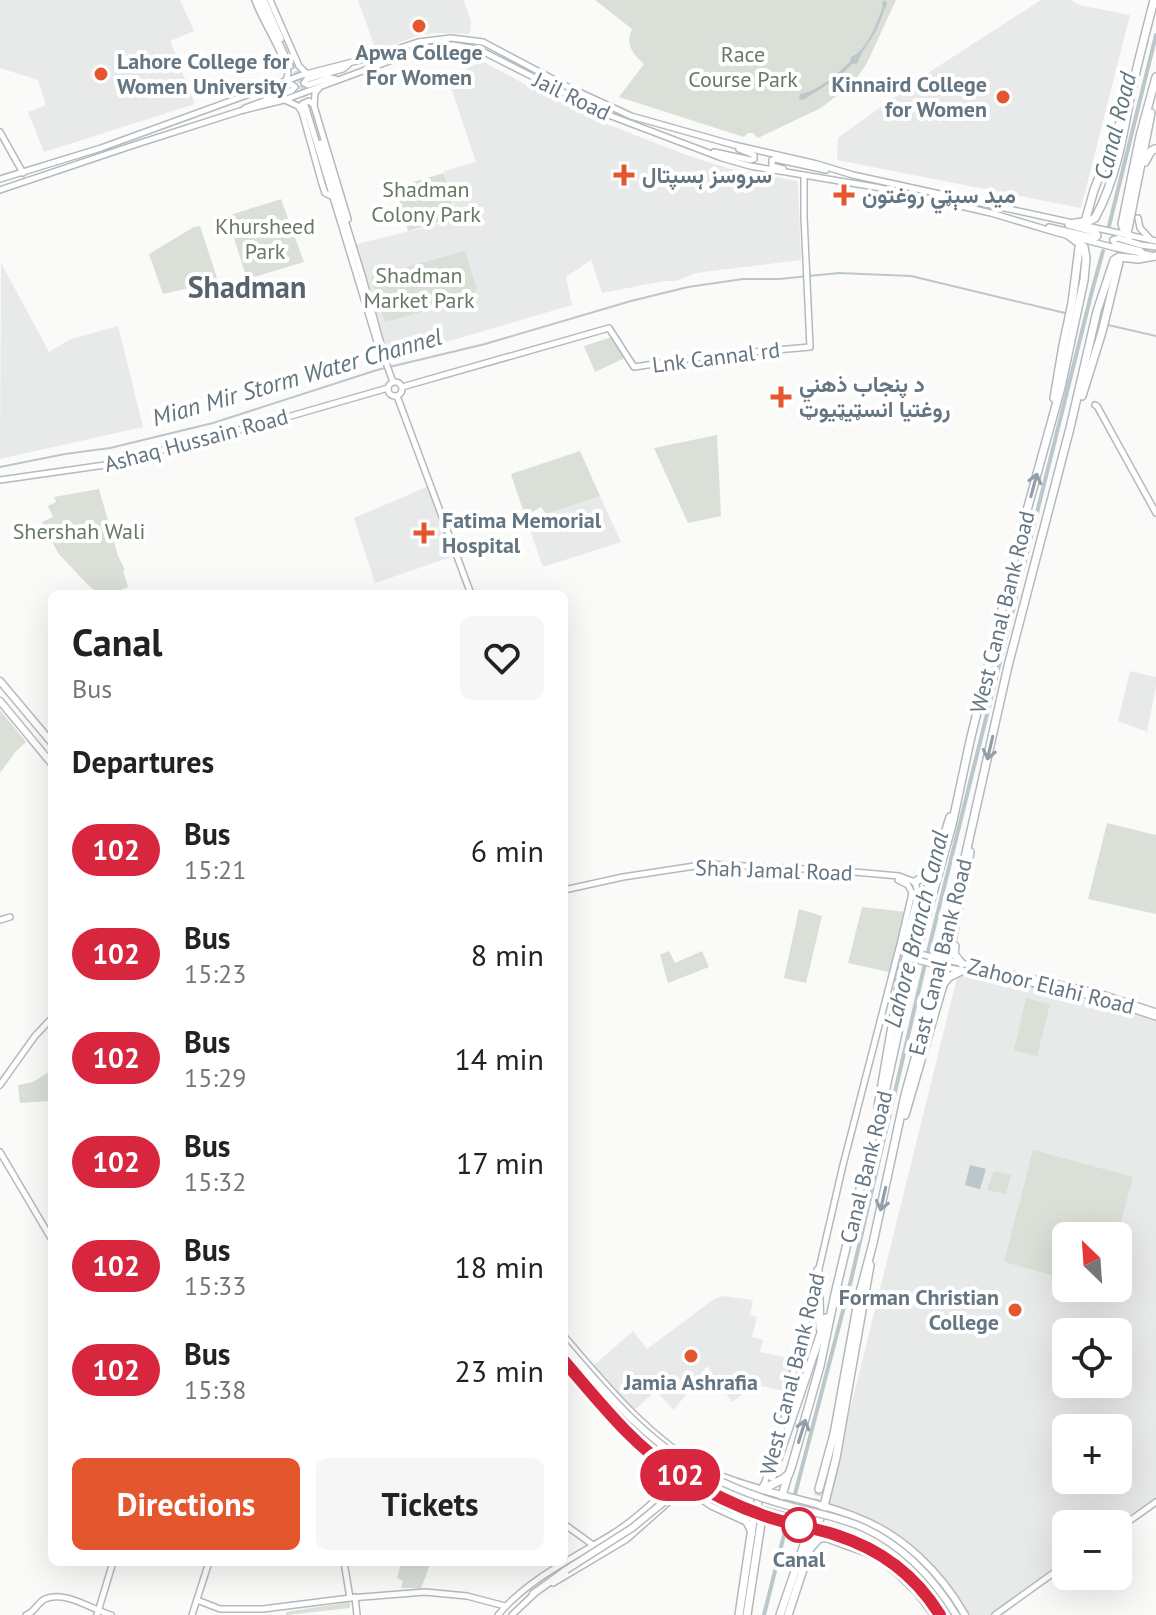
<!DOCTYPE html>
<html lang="en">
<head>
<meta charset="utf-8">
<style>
  :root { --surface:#fff; --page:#f6f6f6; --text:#222; --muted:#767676; --accent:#e4572e }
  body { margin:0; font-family:"PT Sans",Vazirmatn,sans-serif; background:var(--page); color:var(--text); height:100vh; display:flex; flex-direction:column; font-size:30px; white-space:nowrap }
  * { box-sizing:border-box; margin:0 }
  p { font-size:26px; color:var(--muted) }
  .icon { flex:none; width:44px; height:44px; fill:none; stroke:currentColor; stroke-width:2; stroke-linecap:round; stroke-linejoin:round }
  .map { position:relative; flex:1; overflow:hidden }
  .drawer { position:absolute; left:48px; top:590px; width:520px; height:976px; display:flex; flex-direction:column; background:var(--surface); border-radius:12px; box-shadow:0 8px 32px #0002 }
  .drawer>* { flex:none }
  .badge { padding:0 16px; border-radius:26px; font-size:28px; line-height:52px }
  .needle { width:52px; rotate:335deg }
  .buttons { position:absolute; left:1052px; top:1222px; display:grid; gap:16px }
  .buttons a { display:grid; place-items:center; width:80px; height:80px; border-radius:12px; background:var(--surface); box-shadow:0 8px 32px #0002; font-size:40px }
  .map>.badge { position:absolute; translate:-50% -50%; box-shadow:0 0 0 4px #fff }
  h2 { padding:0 24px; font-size:30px; line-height:72px }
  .round { display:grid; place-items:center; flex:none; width:84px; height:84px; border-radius:12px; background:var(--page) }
  .headline { display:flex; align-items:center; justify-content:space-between; height:136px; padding:0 24px }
  h1 { font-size:38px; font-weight:700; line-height:60px }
  .cta { display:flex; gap:16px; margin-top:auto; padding:16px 24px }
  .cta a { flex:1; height:92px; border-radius:12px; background:var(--accent); color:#fff; font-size:32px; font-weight:700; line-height:92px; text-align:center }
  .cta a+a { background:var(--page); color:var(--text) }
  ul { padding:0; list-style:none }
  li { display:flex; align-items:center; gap:24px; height:104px; padding:0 24px }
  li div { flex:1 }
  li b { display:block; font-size:30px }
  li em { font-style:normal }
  li .badge { min-width:88px; font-weight:700; text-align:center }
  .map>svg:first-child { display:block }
</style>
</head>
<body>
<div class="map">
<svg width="1156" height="1615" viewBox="0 0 1156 1615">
  <rect width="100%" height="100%" fill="#fafaf8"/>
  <g fill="#e8e9e9" fill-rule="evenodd">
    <path d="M0,0H180L194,31L170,41L195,104L44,152L28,112L46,105L38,80L0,68Z"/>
    <path d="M358,0H463L471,20L470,34L437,33L420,35L376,51Z"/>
    <path d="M1041,0H1071L1079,5L1130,15L1081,208L837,160L838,138L928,73Z"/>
    <path d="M482,61L530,87L604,123L692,157L731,169L798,181L801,260L696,273L676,281H664L602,293L591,260L566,277L572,305L385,360L353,245L458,219L444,171L476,162L448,78Z"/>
    <path d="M1,263L49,352L71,339L118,326L143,427L0,459Z"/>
    <path d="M429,486L457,555L375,583L354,518Z"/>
    <path d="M600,496L621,542L543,567L529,527L546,514Z"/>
    <path d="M1130,671L1156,677V686L1147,732L1118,721Z"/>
    <path d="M959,970L1156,1014V1502L1118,1529V1524H1066V1565L994,1615H965L934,1572L885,1531L824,1506L850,1410ZM1066,1236H1118V1288H1066ZM1066,1332H1118V1384H1066ZM1066,1428H1118V1480H1066Z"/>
    <path d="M722,1296L753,1300L750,1315L757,1317L752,1337L763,1340L760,1352L796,1359L785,1391L756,1385L732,1402L707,1366L674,1410L656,1391L633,1411L593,1366L633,1331L647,1349L714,1299Z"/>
  </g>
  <g fill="#dadfd7">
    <path d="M595,0H896L867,63L858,76L848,87L821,108L758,138L753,133H748L744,137L619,97L644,64C632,53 625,45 632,29Z"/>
    <path d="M444,173L456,217L408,231L396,187Z"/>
    <path d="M281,199L304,262L247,279L227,216Z"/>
    <path d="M200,226L218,281L163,294L149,254L194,227Z"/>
    <path d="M465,251L477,290L472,298L385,322L371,277Z"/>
    <path d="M615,336L627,357L595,372L584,346Z"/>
    <path d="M717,435L721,516L688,523L654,448Z"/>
    <path d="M580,451L600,496L546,514L541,507L525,516L511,474Z"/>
    <path d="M99,489L118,556L125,570L123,571L128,587L122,589L124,594H99L88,585L58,553L42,522L53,517L48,506L56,502L54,497Z"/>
    <path d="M0,710L26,742L16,751L0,773Z"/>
    <path d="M1107,823L1156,835V914L1088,899Z"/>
    <path d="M862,907L906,912L889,972L848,963Z"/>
    <path d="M799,909L822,916L806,983L784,978Z"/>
    <path d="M669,951L675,963L702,951L709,967L668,983L660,955Z"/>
    <path d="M1026,998L1050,1004L1037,1056L1014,1050Z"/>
    <path d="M49,1072L52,1074V1096L49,1097L48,1101L20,1103L18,1085L33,1082Z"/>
    <path d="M1033,1150L1133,1177L1117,1236H1066V1279L1004,1262Z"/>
    <path d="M994,1171L1011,1175L1006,1194L987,1190Z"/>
    <path d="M399,1562H431L421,1588H401L403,1581L397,1578L401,1563Z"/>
    <path d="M350,1602V1608L286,1615V1612Z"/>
  </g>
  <g fill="#bbc7cb">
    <path d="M885,0L887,4C883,11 881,20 877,29C871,41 861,50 858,63L852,64L839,77L803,100L799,99L800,94C819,91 836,74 850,62L851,57C867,51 877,23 883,6L882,3Z"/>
    <path d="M970,1165L986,1169L980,1189L965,1185Z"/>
  </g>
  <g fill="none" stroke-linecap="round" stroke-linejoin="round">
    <g stroke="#bbc7cb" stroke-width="2">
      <path d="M1108,325L1156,336"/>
      <path d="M0,467L65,454L110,448L213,423L377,370L485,344L631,301L688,287L743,279H779L839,273L911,276L1065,313"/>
    </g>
    <g stroke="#bbc7cb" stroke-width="4">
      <path d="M1109,226L1156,35"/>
      <path d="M794,1498L851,1280L923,972L1092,291L1103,251"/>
      <path d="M764,1615L791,1507"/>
    </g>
    <path stroke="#d5d9db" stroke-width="5" stroke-dasharray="5 2.5" stroke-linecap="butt" d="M293,64L308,104"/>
    <g stroke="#d5d9db" stroke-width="7" stroke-dasharray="7 3.5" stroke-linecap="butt">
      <path d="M761,1523L770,1486"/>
      <path d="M807,1536L819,1489"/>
    </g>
    <g stroke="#b3babf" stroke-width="8">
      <g id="secondary">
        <path d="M255,0C260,17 288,61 288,73C288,76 286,78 286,80"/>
        <path d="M259,0L290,66"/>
        <path d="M264,0L281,39"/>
        <path d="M270,0L299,66L307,74"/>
        <path d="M335,79L330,78L308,85L304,83L307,79L343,69L348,65"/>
        <path d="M319,88L315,93L314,106L348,219"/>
        <path d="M285,100L298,106L302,112L322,184L325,193L333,197"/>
        <path d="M305,105L381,355L385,360L393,382"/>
        <path d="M245,108L291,91L295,87L291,84L262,92"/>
        <path d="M302,111V104L309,101L314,105"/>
        <path d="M0,132L23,173"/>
        <path d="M321,143L362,275L385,359"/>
        <path d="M714,152L751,160L754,159V155L739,149"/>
        <path d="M783,169L772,166V160L775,159L826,170"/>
        <path d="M0,179L101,148L302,75L376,56L418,42L451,38L483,42L568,87L631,116L734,145L817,164L853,175L1156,241"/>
        <path d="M0,190L134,145L240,111L284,100L422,49L453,45L480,50L606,114L722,158L750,166L875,187L939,201L991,213L1058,233L1116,248L1151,255"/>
        <path d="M1138,218L1140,228L1151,240"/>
        <path d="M1049,227L1096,238L1098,236L1097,233L1068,225"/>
        <path d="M1113,240L1118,238L1141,245L1156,247"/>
        <path d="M1113,240L1115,244L1141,251"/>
        <circle cx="395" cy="389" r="7"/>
        <path d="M402,387L609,328L634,367L708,356L810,347L804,217V175"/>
        <path d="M397,396L471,594"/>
        <path d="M1095,405L1097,406L1156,513"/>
        <path d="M0,480L105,465L277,420L388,388"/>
        <path d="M898,880L908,885L912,893L899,949"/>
        <path d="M564,890L623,877L708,864L843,871L899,876L915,882L917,889V898L904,946L905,949L910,952"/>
        <path d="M0,920L10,917"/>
        <path d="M947,960L1099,993L1156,1012"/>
        <path d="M944,967L1063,989L1098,998L1156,1017"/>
        <path d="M0,1085L35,1036L52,1018"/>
        <path d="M0,1152L52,1240"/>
        <path d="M761,1489L765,1482L784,1420L787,1395L809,1312L843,1165L899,948"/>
        <path d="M679,1492L698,1469"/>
        <path d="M671,1500L683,1493L690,1492L711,1506L746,1522"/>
        <path d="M564,1524L593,1545"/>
        <path d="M1118,1529L1156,1502"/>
        <path d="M344,1562L350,1598"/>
        <path d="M553,1583L627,1539L672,1499"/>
        <path d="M355,1597L357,1615"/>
        <path d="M197,1600L220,1609H263L350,1598L425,1592L467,1596L505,1606"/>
        <path d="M26,1615C35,1612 37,1603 45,1599C64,1590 91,1609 111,1615"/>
        <path d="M97,1615L113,1562"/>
        <path d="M192,1615L209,1562"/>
        <path d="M498,1615C529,1578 574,1558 614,1533C643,1514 669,1488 690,1461"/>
        <path d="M512,1615L534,1594"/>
        <path d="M995,1615L1066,1564"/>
      </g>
    </g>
    <g stroke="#b5babe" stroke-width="9">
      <g id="primary">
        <path d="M0,681L52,743"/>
        <path d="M0,701L52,764"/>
        <path d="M564,1337C605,1384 646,1436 701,1467C724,1479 746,1485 770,1492C799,1500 830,1506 858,1518C903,1535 941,1573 965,1615"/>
        <path d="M564,1366C604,1411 643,1463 698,1491"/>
        <path d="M621,1425L639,1442"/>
        <path d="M654,1460C664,1459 667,1458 668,1448L666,1445"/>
        <path d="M658,1496L664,1477L660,1468"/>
        <path d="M722,1501L745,1519L752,1533"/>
        <path d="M743,1505L838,1531L853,1537L897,1573L917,1592L934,1615"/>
        <path d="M812,1547L819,1539L826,1538L870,1554"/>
        <path d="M533,1594L566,1570"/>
      </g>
    </g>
    <g stroke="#b4b9bd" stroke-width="10">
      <g id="highway">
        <path d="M1145,162L1151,151L1155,149"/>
        <path d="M1086,218L1094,190L1126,107"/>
        <path d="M1075,223L1089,221L1095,218C1115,182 1123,138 1130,98C1137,65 1146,32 1154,0"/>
        <path d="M1128,229L1151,113"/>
        <path d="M1130,236L1125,233L1122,224L1140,136L1156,77"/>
        <path d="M1082,396L1102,332L1119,262"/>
        <path d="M1054,398L1063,345L1072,303L1079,248"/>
        <path d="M915,882L932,871"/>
        <path d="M955,946L954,954L962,964"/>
        <path d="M944,983L949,977L961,971"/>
        <path d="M878,1107L901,974L950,817"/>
        <path d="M905,1115L943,985L970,852"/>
        <path d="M818,1270L820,1328"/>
        <path d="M772,1477L826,1318"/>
        <path d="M819,1489L834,1434L859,1296L873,1243L905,1095L941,964L1008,666L1070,428L1097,311L1114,260L1119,257L1138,259L1156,256"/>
        <path d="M782,1496L788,1475"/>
        <path d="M739,1615L753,1521L761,1490L783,1479L789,1474L792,1465L820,1366L835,1294L877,1118L884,1097L912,968L952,825L970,741L1021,532L1061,387L1084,280L1086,258L1084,247L1068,235"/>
        <path d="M747,1615L761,1523"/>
        <path d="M780,1615L807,1536"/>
        <path d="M788,1615L824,1506L836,1458L870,1265"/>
      </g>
    </g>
    <use href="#secondary" stroke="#fff" stroke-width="5"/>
    <use href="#primary" stroke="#fff" stroke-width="6"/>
    <use href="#highway" stroke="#fff" stroke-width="7"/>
    <g stroke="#b3babf" stroke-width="8" stroke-linecap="butt">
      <g id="secondary-bridge">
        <path d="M911,952L946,960"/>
        <path d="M909,958L944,967"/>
      </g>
    </g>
    <g stroke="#b5babe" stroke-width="9" stroke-linecap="butt">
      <g id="primary-bridge">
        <path d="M564,1344C607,1394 648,1444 708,1475C731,1487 757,1497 782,1504C809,1512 838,1516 864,1528C903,1546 934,1579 956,1615"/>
        <path d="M639,1442C651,1453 663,1465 677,1473C701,1489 732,1504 759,1514C784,1523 811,1526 836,1535C880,1549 915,1576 940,1615"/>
        <path d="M566,1570L632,1528L676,1492L690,1490L713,1495"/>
      </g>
    </g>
    <use href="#secondary-bridge" stroke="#fff" stroke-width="5"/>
    <use href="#primary-bridge" stroke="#fff" stroke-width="6"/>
  </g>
  <defs><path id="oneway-shaft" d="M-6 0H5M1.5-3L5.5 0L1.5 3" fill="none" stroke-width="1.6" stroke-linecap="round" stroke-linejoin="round" transform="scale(2)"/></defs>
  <g stroke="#939fa8">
    <use href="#oneway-shaft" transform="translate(1034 485) rotate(-75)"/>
    <use href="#oneway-shaft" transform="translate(990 748) rotate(103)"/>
    <use href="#oneway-shaft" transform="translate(883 1199) rotate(103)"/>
    <use href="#oneway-shaft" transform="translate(802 1431) rotate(-73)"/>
  </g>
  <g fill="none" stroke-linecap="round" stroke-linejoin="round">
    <g stroke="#fff" stroke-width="18">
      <path id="line" d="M564,1361C597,1399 634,1447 677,1473C704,1490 740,1508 771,1518C792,1525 815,1528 836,1535C880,1549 916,1576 940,1615"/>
    </g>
    <use href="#line" stroke="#d7263d" stroke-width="12"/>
  </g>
  <g fill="#e4572e" stroke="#fff" stroke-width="3">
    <circle cx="419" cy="26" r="8"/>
    <circle cx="101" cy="74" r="8"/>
    <circle cx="1003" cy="97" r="8"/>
    <path d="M620 163h8v8h8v8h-8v8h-8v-8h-8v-8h8z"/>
    <path d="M840 183h8v8h8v8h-8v8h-8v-8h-8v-8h8z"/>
    <path d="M777 385h8v8h8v8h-8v8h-8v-8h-8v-8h8z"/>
    <path d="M420 521h8v8h8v8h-8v8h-8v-8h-8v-8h8z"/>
    <circle cx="1015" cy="1310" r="8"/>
    <circle cx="691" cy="1356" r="8"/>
  </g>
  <circle fill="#fff" stroke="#d7263d" stroke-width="4" cx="799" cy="1525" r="16"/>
  <g text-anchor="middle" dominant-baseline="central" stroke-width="8" stroke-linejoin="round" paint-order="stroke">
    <g font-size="22" font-weight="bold" fill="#657683" stroke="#fff" text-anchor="start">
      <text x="419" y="52" text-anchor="middle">Apwa College<tspan x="419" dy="25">For Women</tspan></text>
      <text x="117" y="61">Lahore College for<tspan x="117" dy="25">Women University</tspan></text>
      <text x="987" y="84" text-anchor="end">Kinnaird College<tspan x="987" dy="25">for Women</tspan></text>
      <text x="642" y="175">سروسز ہسپتال</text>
      <text x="862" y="195">مید سېټي روغتون</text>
      <text x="799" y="384">د پنجاب ذهني<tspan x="799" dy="25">روغتیا انسټیټیوټ</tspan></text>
      <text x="442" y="520">Fatima Memorial<tspan x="442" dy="25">Hospital</tspan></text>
      <text x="999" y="1297" text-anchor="end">Forman Christian<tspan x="999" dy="25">College</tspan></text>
      <text x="691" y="1382" text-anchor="middle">Jamia Ashrafia</text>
    </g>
    <g font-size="22" fill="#687a64" stroke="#fff">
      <text x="743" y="54">Race<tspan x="743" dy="25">Course Park</tspan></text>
      <text x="426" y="189">Shadman<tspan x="426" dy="25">Colony Park</tspan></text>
      <text x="265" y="226">Khursheed<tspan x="265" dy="25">Park</tspan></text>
      <text x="419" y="275">Shadman<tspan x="419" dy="25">Market Park</tspan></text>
      <text x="79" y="531">Shershah Wali</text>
    </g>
    <g font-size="22" fill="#657683" stroke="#fff">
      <text transform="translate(572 96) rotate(26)">Jail Road</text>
      <text transform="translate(716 357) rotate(-7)">Lnk Cannal rd</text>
      <text transform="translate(196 440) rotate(-15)">Ashaq Hussain Road</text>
      <text transform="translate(1002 612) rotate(-76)">West Canal Bank Road</text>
      <text transform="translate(774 870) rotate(2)">Shah Jamal Road</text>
      <text transform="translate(940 957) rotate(-76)">East Canal Bank Road</text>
      <text transform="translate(1051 986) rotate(14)">Zahoor Elahi Road</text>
      <text transform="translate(866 1167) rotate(-76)">Canal Bank Road</text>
      <text transform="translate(792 1374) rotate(-76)">West Canal Bank Road</text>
    </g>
    <g font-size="22" font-weight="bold" fill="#657683" stroke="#fff">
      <text x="799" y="1559">Canal</text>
    </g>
    <g font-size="24" font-style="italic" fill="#60757c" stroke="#fff">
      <text transform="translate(1115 126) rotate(-76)">Canal Road</text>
      <text transform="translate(297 377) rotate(-16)">Mian Mir Storm Water Channel</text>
      <text transform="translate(916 929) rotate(-76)">Lahore Branch Canal</text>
    </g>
    <g font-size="30" font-weight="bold" fill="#57646e" stroke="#fff">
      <text x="247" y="286">Shadman</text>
    </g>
  </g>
</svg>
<div class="buttons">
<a><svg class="needle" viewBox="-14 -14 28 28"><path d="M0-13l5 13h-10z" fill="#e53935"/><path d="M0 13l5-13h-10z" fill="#767676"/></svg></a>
<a><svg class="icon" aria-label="locate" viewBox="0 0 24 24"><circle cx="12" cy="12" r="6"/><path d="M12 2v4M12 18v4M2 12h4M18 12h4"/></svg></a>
<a>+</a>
<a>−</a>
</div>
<b class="badge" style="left:680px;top:1475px;background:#d7263d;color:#fff">102</b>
<section class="drawer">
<div class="headline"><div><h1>Canal</h1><p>Bus</p></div><a class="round"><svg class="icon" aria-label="heart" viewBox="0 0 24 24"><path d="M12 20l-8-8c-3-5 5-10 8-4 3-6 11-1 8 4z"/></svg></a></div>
<h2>Departures</h2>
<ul>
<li><span class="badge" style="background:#d7263d;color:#fff">102</span><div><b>Bus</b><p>15:21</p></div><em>6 min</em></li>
<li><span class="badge" style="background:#d7263d;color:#fff">102</span><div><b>Bus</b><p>15:23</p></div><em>8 min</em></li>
<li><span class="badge" style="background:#d7263d;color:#fff">102</span><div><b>Bus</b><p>15:29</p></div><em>14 min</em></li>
<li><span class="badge" style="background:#d7263d;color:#fff">102</span><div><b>Bus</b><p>15:32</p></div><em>17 min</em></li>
<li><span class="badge" style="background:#d7263d;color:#fff">102</span><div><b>Bus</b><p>15:33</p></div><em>18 min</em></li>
<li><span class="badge" style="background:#d7263d;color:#fff">102</span><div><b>Bus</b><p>15:38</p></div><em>23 min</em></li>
</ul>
<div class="cta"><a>Directions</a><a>Tickets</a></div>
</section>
</div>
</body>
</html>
